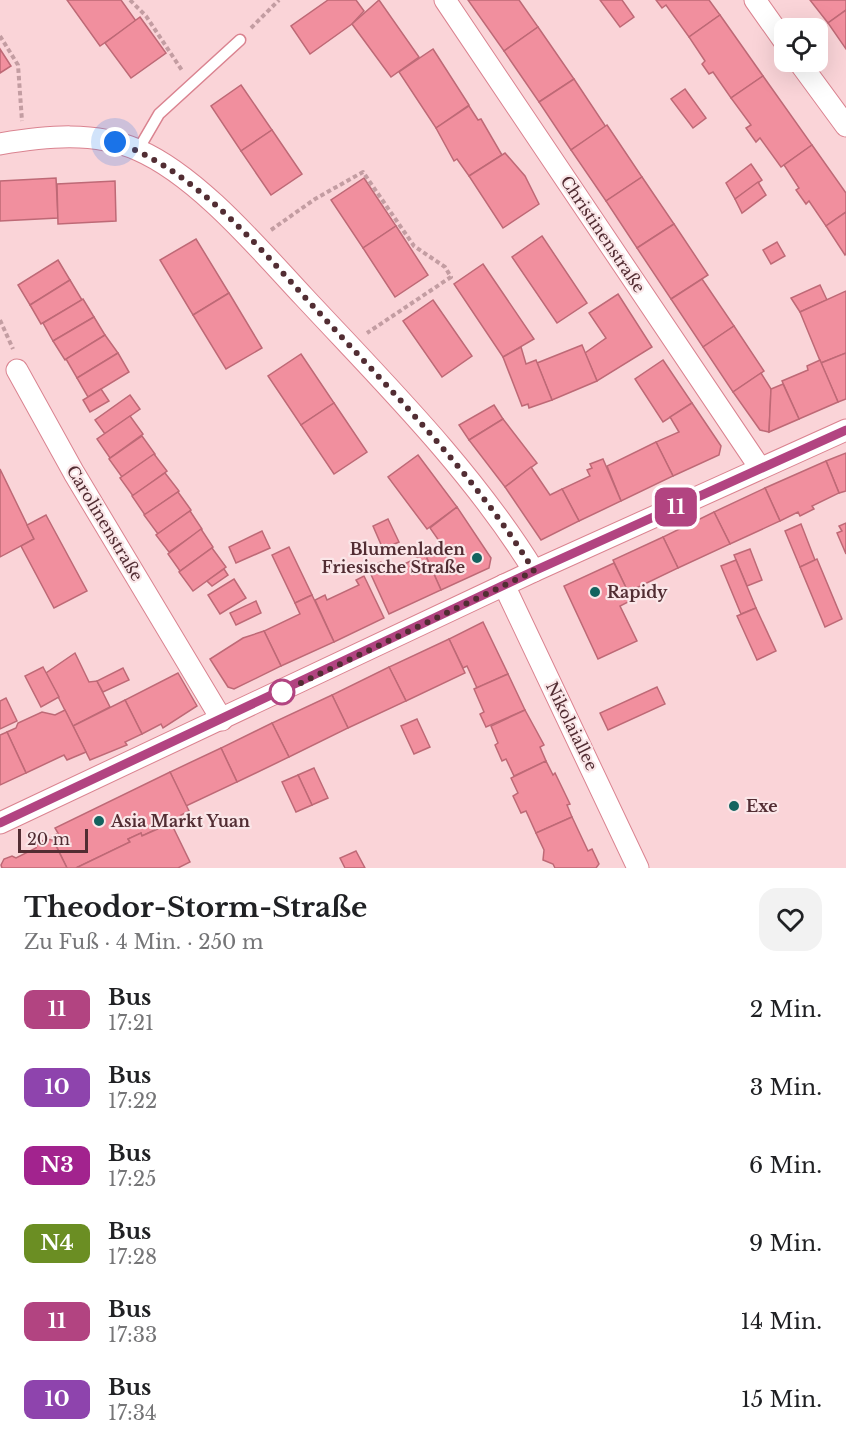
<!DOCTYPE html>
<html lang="de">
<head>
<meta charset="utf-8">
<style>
  :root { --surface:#fff; --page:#f2f2f2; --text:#202124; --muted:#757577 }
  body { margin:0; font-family:"Libre Baskerville",serif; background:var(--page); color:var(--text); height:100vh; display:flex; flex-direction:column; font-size:22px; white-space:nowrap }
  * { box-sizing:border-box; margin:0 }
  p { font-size:20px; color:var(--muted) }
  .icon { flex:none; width:33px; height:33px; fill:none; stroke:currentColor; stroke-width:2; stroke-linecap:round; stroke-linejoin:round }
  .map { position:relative; height:868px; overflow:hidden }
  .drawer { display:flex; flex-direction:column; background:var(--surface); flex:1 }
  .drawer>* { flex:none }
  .badge { padding:0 12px; border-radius:9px; font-size:21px; line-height:39px }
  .fabs { position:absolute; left:774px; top:18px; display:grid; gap:12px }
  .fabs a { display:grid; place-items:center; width:54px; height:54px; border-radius:12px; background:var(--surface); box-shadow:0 6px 24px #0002; font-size:30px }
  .scale { position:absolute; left:18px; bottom:15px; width:70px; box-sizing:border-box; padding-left:6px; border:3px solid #522d33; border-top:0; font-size:16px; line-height:21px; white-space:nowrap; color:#522d33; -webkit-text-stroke:4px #fae6e8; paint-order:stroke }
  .you { position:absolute; width:30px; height:30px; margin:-15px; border:4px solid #fff; border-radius:50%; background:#1a73e8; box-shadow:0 0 0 9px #1a73e833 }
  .map>.badge { position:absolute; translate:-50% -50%; box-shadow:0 0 0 3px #fff }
  .round { display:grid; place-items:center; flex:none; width:63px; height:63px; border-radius:18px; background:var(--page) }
  .overview { display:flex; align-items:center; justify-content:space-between; height:102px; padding:0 24px }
  h1 { font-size:28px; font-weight:800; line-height:45px }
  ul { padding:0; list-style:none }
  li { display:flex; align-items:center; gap:18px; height:78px; padding:0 24px }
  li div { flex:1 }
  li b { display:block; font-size:22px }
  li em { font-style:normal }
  li .badge { min-width:66px; font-weight:700; text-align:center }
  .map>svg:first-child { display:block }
</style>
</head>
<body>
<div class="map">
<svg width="846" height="868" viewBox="0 0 846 868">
  <rect width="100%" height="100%" fill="#fad4d8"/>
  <g fill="#f18f9e" stroke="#be6976" stroke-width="1.5">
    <path d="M67,0H121L136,21L100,46Z"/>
    <path d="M328,0H356L364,11L352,24L310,54L291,26Z"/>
    <path d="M379,0L419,57L391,77L352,24Z"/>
    <path d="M468,0H519L538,27L504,51Z"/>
    <path d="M600,0H622L634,17L620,27Z"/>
    <path d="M656,0H709L720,15L689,37L666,5L662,8Z"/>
    <path d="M810,0H846V10L828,23Z"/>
    <path d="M846,10V49L828,23Z"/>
    <path d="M720,15L763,76L731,98L713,72L709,74L702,64L705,61L689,37Z"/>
    <path d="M140,17L166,53L131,78L105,43Z"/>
    <path d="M538,27L574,79L539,102L504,51Z"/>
    <path d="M0,49L11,66L0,73Z"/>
    <path d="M433,49L469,105L436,128L399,72Z"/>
    <path d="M763,76L812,145L781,167L760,138L756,142L746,128L751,125L731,98Z"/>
    <path d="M574,79L606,127L571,150L539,102Z"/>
    <path d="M241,85L272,130L241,151L211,106Z"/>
    <path d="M685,89L706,118L693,128L671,99Z"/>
    <path d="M469,106L478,120L481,119L502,155L469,176L457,159L454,161L436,128Z"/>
    <path d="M607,125L642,177L606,201L571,150Z"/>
    <path d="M272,130L302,174L271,195L241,151Z"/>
    <path d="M812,145L846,193V212L826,226L809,201L806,204L796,190L799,188L784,165Z"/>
    <path d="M505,153L525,176L539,204L503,228L469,176Z"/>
    <path d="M751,164L762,180L735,199L726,183Z"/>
    <path d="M642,177L674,224L637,248L606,201Z"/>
    <path d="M56,178L58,218L0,221V181Z"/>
    <path d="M364,178L396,226L363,248L331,200Z"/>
    <path d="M115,181L116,221L58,224L57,184Z"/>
    <path d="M758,182L766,195L742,213L735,199Z"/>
    <path d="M846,212V254L845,255L826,226Z"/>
    <path d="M674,224L708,275L671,299L637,248Z"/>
    <path d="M396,226L428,275L395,297L363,248Z"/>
    <path d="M542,236L587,303L557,323L512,257Z"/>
    <path d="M196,239L229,293L193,315L160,260Z"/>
    <path d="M777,242L785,256L771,264L763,250Z"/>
    <path d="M58,260L70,280L30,305L18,285Z"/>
    <path d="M483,264L534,339L503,357L454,284Z"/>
    <path d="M702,279L734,326L703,347L671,299Z"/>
    <path d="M70,280L82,300L41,324L30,305Z"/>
    <path d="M820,285L827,300L800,312L791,298Z"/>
    <path d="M846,291V353L821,363L800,312Z"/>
    <path d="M229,293L262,348L226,369L193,315Z"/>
    <path d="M618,294L652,347L597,381L585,353L606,338L589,313Z"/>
    <path d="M83,299L94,317L53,341L43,323Z"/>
    <path d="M433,300L472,356L442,377L403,321Z"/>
    <path d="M94,317L105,335L65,360L53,341Z"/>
    <path d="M734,326L764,371L733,392L703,347Z"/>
    <path d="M105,335L118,353L77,378L66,359Z"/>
    <path d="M582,345L597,381L552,400L537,363Z"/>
    <path d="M521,347L526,364L536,360L552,400L529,408L528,404L522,406L503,357Z"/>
    <path d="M118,353L129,372L88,397L77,378Z"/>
    <path d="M846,353V399L838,402L821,363Z"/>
    <path d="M301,354L334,403L301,425L268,376Z"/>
    <path d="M663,360L692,403L663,422L635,379Z"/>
    <path d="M820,360L838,402L799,419L782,381L808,370L807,366Z"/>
    <path d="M761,373L771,389L769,432L760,430L733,392Z"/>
    <path d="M783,384L799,419L769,432L771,389Z"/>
    <path d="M101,389L109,401L90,412L83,400Z"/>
    <path d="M130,395L140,409L105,434L95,420Z"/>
    <path d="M334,403L367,452L334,474L301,425Z"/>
    <path d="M692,403L721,446L719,455L673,476L656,442L679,432L670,417Z"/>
    <path d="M494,405L503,419L469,440L459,425Z"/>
    <path d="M130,416L143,434L110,458L97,439Z"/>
    <path d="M503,419L537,463L505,487L469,440Z"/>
    <path d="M142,436L155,454L122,477L109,459Z"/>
    <path d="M656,442L673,476L621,501L607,466Z"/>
    <path d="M846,453V491L839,493L826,461Z"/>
    <path d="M154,454L167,471L133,496L120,478Z"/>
    <path d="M418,455L457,507L427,529L388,477Z"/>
    <path d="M603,459L621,501L579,521L562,489L590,476L587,470L592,468L590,464Z"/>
    <path d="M826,461L839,493L812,506L814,509L800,516L798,512L780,521L765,488Z"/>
    <path d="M531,467L550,495L562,489L579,521L541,540L505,487Z"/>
    <path d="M0,469L34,539L0,557Z"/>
    <path d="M165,473L179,491L145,515L132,496Z"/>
    <path d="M765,488L780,521L730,544L714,512Z"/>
    <path d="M178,492L191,510L158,534L144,515Z"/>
    <path d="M457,507L491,558L489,568L441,590L425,554L442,545L430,528Z"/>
    <path d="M190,511L202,529L169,552L156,535Z"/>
    <path d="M714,512L730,544L678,568L663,537Z"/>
    <path d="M46,515L87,591L54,608L21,546L34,539L27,525Z"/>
    <path d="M388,519L399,542L383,549L373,526Z"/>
    <path d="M846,523V554L837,533L842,531L839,526Z"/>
    <path d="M801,524L815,560L800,567L785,531Z"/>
    <path d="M201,529L213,547L180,571L168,554Z"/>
    <path d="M262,531L270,548L236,563L229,547Z"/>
    <path d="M663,537L678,568L628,592L613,560Z"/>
    <path d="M289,547L312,595L295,603L272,555Z"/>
    <path d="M212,548L226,567L193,591L179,572Z"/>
    <path d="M750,549L762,580L747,586L734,555Z"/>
    <path d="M425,554L441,590L389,614L368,568L381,562L386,573Z"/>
    <path d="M817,559L842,619L825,627L800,567Z"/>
    <path d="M736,560L756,608L741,614L721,566Z"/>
    <path d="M614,563L632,600L620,606L637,641L598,659L564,586Z"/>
    <path d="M224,569L228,575L212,586L207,581Z"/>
    <path d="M364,576L384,618L334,642L315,600L325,595L327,600L359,585L356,580Z"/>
    <path d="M234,579L246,598L220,614L208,595Z"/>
    <path d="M312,595L334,642L281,666L264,631L300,614L295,603Z"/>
    <path d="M256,601L261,613L236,625L230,613Z"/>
    <path d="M756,608L776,651L757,660L737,616Z"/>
    <path d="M483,622L508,674L477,688L467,666L463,668L449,639Z"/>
    <path d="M264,631L281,666L234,689L228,687L210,659L243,638Z"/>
    <path d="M449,639L465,673L406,701L389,667Z"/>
    <path d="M75,653L89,682L97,681L110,707L73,726L46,673Z"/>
    <path d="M43,667L59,697L41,707L25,676Z"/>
    <path d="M389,667L406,701L348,728L332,695Z"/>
    <path d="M123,668L129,680L103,692L97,681Z"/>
    <path d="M178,673L197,706L163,728L161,724L142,734L125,700Z"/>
    <path d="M508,674L525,710L486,727L480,714L484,712L474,689Z"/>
    <path d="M657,687L665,704L608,730L600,713Z"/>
    <path d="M332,695L348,728L289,757L272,723Z"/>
    <path d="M6,698L17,721L0,729V701Z"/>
    <path d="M125,700L142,734L125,742L127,745L90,760L73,726Z"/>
    <path d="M65,710L86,752L67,760L64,755L26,773L7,732L16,728L18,723L42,712L55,715Z"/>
    <path d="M525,710L544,745L540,747L546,761L514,776L506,759L502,761L495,745L498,743L491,726Z"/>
    <path d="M417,719L430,747L414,754L401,726Z"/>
    <path d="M272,723L289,757L237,782L221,748Z"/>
    <path d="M7,732L26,773L0,785V735Z"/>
    <path d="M221,748L237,782L186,806L170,772Z"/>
    <path d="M546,761L553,775L555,773L570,804L567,805L572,817L536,833L526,811L521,813L513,796L518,793L511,778Z"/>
    <path d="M314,768L328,798L312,805L298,775Z"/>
    <path d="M170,772L189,811L181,815L182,817L142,836L141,833L128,839L130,842L76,868H67L52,837L58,833L55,828Z"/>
    <path d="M298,775L312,805L296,812L282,782Z"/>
    <path d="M572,817L588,851L592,849L599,864L596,868H555L553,864L543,860L544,850L536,833Z"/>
    <path d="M171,823L190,862L178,868H76L130,842L128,839L141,833L142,836Z"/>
    <path d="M46,839L53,840L67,868H2L1,865L4,859L12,856L16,858L36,848L38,843Z"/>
    <path d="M356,851L365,868H345L340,858Z"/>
  </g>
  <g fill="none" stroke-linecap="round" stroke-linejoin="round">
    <g stroke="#da8390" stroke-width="13">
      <path id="lane" d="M138,150L159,114L240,40"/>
    </g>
    <g stroke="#da8390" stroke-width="23">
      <g id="street">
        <path d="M445,0L760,468"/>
        <path d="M755,0L784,41"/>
        <path d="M799,62L846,126"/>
        <path d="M0,144C46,136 95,131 138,150C198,176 259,249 304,297C385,384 471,469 534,571"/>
        <path d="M17,370L74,473L222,720"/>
        <path d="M504,585L638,868"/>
        <path d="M0,823L534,571L846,430"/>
      </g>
    </g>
    <g stroke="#c39da2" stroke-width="4" stroke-dasharray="4.5 3" stroke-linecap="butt">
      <path d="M130,0L146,16L183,72"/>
      <path d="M251,28L279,0"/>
      <path d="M0,36L18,65L22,121"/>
      <path d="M271,230L315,199L363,172L414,246L445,267L451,277L367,333"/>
      <path d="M0,320L13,349"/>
    </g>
    <use href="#lane" stroke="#fff" stroke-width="10"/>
    <use href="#street" stroke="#fff" stroke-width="21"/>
  </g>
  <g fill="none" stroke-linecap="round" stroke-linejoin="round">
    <g stroke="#fff" stroke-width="14">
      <path id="line" d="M0,823L534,571L846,430"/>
    </g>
    <use href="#line" stroke="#b24481" stroke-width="9"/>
    <path stroke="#522d33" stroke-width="6" stroke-dasharray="0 10.8" d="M115,142C199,171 265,255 325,319C399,399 476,477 534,571L282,692"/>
  </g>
  <g fill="#13635f" stroke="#fae6e8" stroke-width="2">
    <circle cx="477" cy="558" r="6"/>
    <circle cx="595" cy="592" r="6"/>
    <circle cx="734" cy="806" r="6"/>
    <circle cx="99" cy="821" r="6"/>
  </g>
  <circle fill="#fff" stroke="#b24481" stroke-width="3" cx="282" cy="692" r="12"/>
  <g text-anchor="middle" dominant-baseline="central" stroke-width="4.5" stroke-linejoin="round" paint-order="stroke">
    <g font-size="16" fill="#522d33" stroke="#fae6e8">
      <text transform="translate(603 234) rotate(56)">Christinenstraße</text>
      <text transform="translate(105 523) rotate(59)">Carolinenstraße</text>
      <text transform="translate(572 726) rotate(64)">Nikolaiallee</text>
    </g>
    <g font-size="16" font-weight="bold" fill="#522d33" stroke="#fae6e8" text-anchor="start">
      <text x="465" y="549" text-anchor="end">Blumenladen<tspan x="465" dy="18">Friesische Straße</tspan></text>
      <text x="607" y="592">Rapidy</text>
      <text x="746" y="806">Exe</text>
      <text x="111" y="821">Asia Markt Yuan</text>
    </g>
  </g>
</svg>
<div class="fabs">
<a><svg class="icon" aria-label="locate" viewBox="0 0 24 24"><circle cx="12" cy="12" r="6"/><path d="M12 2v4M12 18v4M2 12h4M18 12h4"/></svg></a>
</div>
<div class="scale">20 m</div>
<div class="you" style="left:115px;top:142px"></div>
<b class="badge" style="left:676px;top:507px;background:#b24481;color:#fff">11</b>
</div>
<section class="drawer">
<div class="overview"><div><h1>Theodor-Storm-Straße</h1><p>Zu Fuß · 4 Min. · 250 m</p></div><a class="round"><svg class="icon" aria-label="heart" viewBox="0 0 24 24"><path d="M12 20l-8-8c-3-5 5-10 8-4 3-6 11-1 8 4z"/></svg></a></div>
<ul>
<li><span class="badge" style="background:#b24481;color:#fff">11</span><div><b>Bus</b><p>17:21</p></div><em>2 Min.</em></li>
<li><span class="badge" style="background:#8e44ad;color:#fff">10</span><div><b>Bus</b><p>17:22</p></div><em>3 Min.</em></li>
<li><span class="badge" style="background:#a2238e;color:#fff">N3</span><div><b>Bus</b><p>17:25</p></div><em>6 Min.</em></li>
<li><span class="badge" style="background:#6b8e23;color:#fff">N4</span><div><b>Bus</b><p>17:28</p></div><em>9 Min.</em></li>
<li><span class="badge" style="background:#b24481;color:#fff">11</span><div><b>Bus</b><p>17:33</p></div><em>14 Min.</em></li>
<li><span class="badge" style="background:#8e44ad;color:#fff">10</span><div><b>Bus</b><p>17:34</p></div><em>15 Min.</em></li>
</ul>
</section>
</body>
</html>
